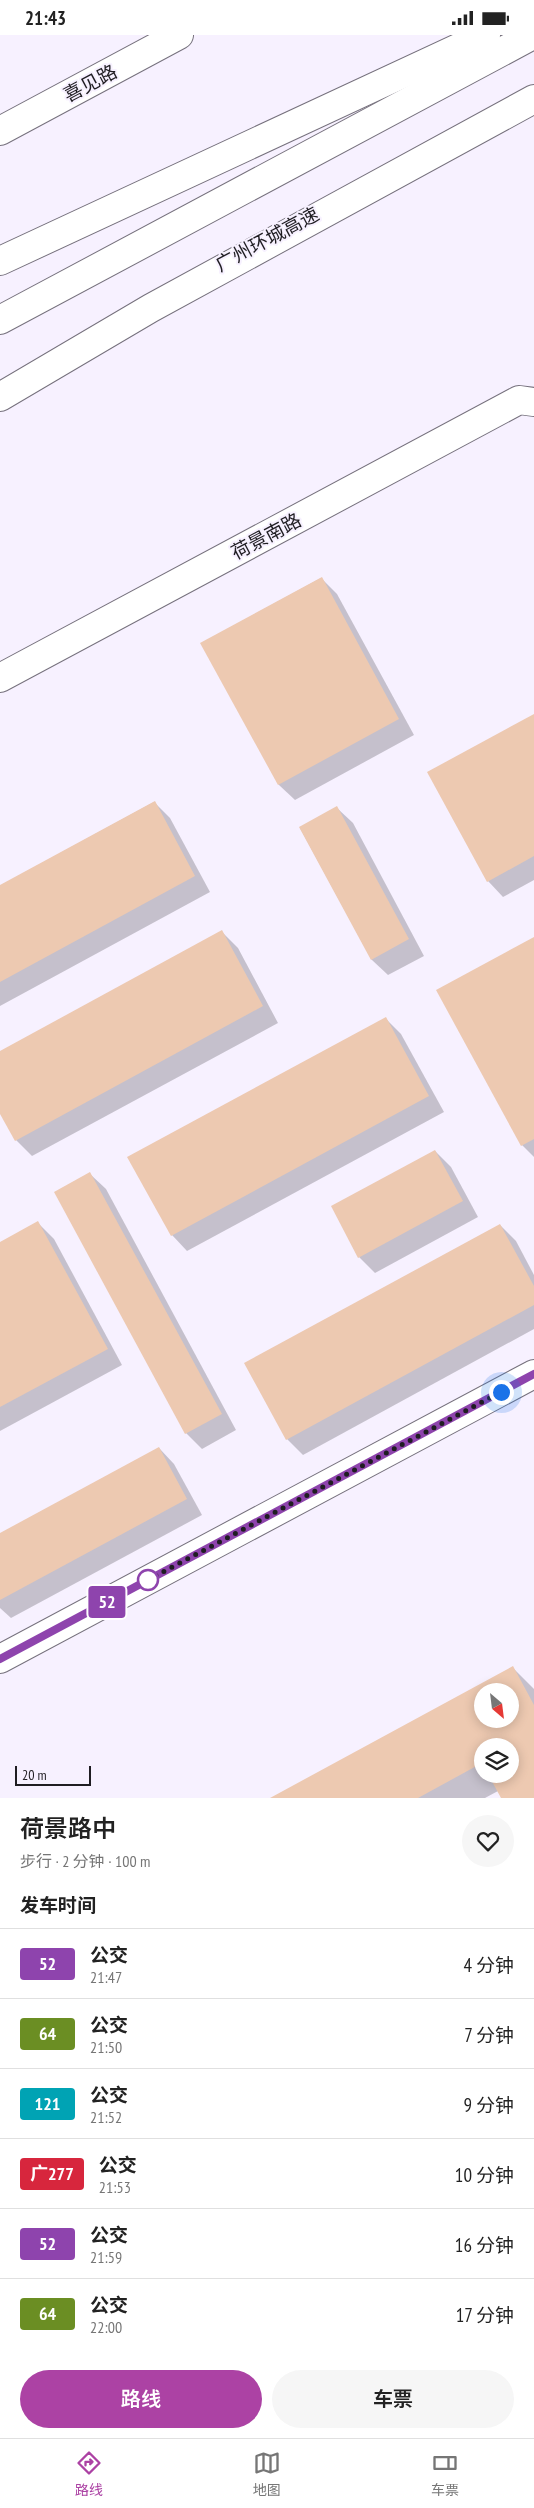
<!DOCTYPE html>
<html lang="zh">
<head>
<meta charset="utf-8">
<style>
  :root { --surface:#fff; --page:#f6f6f6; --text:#222; --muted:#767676; --line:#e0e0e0; --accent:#ac42a4 }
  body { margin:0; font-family:"PT Sans Narrow","Noto Sans SC",sans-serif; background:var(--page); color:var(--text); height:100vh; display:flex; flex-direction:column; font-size:19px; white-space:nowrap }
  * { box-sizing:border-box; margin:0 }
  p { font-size:16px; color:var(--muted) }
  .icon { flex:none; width:28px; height:28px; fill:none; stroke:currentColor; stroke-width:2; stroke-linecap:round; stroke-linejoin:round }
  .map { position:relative; height:1763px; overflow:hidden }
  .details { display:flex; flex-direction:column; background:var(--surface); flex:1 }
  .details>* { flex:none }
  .badge { padding:0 10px; border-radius:4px; font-size:18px; line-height:32px }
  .needle { width:32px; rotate:152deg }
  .buttons { position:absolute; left:474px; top:1648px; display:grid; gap:10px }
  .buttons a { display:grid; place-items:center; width:45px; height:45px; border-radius:50%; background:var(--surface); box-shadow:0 2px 12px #0003; font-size:25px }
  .scale { position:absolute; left:15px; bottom:12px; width:76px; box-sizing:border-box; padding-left:5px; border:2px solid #1f1d22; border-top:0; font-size:14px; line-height:18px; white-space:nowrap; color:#1f1d22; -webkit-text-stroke:4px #f7f1ff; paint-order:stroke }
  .you { position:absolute; width:25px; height:25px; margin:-12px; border:4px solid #fff; border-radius:50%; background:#1a73e8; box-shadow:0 0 0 8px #1a73e833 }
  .map>.badge { position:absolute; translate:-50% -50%; box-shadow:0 0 0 2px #fff }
  h2 { padding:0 20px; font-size:19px; line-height:45px }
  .round { display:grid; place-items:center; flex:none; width:52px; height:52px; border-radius:26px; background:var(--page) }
  .overview { display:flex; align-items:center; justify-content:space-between; height:85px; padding:0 20px }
  h1 { font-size:24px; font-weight:600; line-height:38px }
  .cta { display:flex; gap:10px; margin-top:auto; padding:10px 20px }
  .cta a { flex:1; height:58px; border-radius:30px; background:var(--accent); color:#fff; font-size:20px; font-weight:600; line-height:58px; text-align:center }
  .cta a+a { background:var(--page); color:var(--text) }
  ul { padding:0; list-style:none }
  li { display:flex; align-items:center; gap:15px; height:70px; padding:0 20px; border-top:1px solid var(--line) }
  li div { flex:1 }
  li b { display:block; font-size:19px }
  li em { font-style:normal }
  li .badge { min-width:55px; font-weight:700; text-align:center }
  .status { display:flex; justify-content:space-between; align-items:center; height:35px; padding:0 25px; background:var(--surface); direction:ltr }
  .status svg { height:14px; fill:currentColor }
  .menu { display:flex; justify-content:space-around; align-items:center; height:70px; border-top:1px solid var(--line); background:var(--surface); font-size:14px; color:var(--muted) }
  .menu a { display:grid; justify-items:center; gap:2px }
  .menu .on { color:var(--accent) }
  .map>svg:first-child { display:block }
</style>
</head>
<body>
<div class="status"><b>21:43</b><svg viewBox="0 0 49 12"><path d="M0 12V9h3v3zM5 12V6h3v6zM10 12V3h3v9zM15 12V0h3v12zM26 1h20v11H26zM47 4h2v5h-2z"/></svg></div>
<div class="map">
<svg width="534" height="1763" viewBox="0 0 534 1763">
  <rect width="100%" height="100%" fill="#f7f1ff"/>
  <g fill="#0003" fill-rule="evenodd">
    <path d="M321,543L337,559L414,700L295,765L279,750L202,608Z"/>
    <path d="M534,680V845L503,862L488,846Z"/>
    <path d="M154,767L170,783L210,857L0,971V851Z"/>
    <path d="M337,773L353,788L424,921L388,940L372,925L300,793Z"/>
    <path d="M222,897L238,913L278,988L32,1121L16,1105L0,1076V1017Z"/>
    <path d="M534,903V1122L522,1110Z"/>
    <path d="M385,983L401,999L444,1077L187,1216L172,1200Z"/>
    <path d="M435,1116L451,1132L478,1182L375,1238L359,1222Z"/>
    <path d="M90,1139L106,1154L236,1395L202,1414L186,1398Z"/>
    <path d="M38,1188L54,1204L122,1330L0,1396V1208Z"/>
    <path d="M500,1190L516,1206L534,1240V1294L303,1420L287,1404Z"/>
    <path d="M159,1413L174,1429L202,1480L11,1583L0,1573V1499Z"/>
    <path d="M513,1633L534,1654V1763H502L498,1756L485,1763H272ZM482,1656H510V1684H482ZM482,1711H510V1739H482Z"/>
  </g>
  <g fill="#edc9b1" fill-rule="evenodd">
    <path d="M322,542L399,684L278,750L200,608Z"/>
    <path d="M534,679V821L487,847L427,737Z"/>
    <path d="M155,766L195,841L0,947V850Z"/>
    <path d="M337,771L409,904L371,925L299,792Z"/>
    <path d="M222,895L263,971L15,1106L0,1079V1016Z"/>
    <path d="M534,902V1104L521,1111L436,955Z"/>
    <path d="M386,982L429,1061L171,1201L127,1122Z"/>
    <path d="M435,1115L463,1166L358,1223L331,1171Z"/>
    <path d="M90,1137L222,1379L185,1399L54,1157Z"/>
    <path d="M38,1186L108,1314L0,1372V1207Z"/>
    <path d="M500,1189L534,1251V1270L286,1405L244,1328Z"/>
    <path d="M159,1412L187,1464L0,1565V1498Z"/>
    <path d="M513,1631L534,1670V1763H501L488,1739H510V1711H482V1728L418,1763H270ZM482,1656H510V1684H482Z"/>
  </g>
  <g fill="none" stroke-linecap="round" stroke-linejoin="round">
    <g stroke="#76717d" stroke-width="30">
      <g id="minor">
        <path d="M0,96L179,0"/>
        <path d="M0,643L519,365L534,367"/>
        <path d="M0,1624L534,1339"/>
      </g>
    </g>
    <g stroke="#76717d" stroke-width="30">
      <g id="highway">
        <path d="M0,226L486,0"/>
        <path d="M0,285L533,0"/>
        <path d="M0,362L151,273L534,64"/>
      </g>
    </g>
    <use href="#minor" stroke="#fff" stroke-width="28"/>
    <use href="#highway" stroke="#fff" stroke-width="28"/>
  </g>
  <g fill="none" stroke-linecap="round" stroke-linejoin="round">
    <g stroke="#fff" stroke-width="11">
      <path id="line" d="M0,1624L534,1339"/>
    </g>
    <use href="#line" stroke="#8e44ad" stroke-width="8"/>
    <path stroke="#1f1d22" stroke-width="5" stroke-dasharray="0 9" d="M148,1545L501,1357"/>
  </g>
  <circle fill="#fff" stroke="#8e44ad" stroke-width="2.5" cx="148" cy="1545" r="10"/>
  <g text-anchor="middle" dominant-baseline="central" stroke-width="4" stroke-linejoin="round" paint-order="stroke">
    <g font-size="19" fill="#1f1d22" stroke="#f7f1ff">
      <text transform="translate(90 48) rotate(-28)">喜见路</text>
      <text transform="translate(267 204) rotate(-28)">广州环城高速</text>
      <text transform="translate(266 501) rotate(-28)">荷景南路</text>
    </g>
  </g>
</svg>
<div class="buttons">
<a><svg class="needle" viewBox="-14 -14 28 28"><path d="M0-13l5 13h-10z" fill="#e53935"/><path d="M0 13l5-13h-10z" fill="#767676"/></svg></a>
<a><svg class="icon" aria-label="layers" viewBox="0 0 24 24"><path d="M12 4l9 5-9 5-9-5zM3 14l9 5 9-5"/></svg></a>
</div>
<div class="scale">20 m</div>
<div class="you" style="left:501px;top:1357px"></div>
<b class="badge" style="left:107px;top:1567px;background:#8e44ad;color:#fff">52</b>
</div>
<section class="details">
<div class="overview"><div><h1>荷景路中</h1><p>步行 · 2 分钟 · 100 m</p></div><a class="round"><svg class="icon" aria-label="heart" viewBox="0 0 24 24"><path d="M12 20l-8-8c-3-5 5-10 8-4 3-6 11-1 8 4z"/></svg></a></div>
<h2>发车时间</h2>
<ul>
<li><span class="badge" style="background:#8e44ad;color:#fff">52</span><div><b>公交</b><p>21:47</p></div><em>4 分钟</em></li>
<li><span class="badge" style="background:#6b8e23;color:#fff">64</span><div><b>公交</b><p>21:50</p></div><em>7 分钟</em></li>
<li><span class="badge" style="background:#00a3b4;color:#fff">121</span><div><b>公交</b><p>21:52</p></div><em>9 分钟</em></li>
<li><span class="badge" style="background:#d7263d;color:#fff">广277</span><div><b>公交</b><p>21:53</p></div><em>10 分钟</em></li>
<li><span class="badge" style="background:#8e44ad;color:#fff">52</span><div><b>公交</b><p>21:59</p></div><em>16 分钟</em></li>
<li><span class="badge" style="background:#6b8e23;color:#fff">64</span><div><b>公交</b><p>22:00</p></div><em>17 分钟</em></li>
</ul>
<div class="cta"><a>路线</a><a>车票</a></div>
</section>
<nav class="menu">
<a class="on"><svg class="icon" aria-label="directions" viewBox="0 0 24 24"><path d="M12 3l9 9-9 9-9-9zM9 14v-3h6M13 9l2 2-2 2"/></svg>路线</a>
<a><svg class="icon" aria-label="map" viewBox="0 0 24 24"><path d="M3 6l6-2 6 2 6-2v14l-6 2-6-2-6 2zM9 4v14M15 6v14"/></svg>地图</a>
<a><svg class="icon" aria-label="tickets" viewBox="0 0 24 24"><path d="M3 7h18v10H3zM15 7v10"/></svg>车票</a>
</nav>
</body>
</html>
